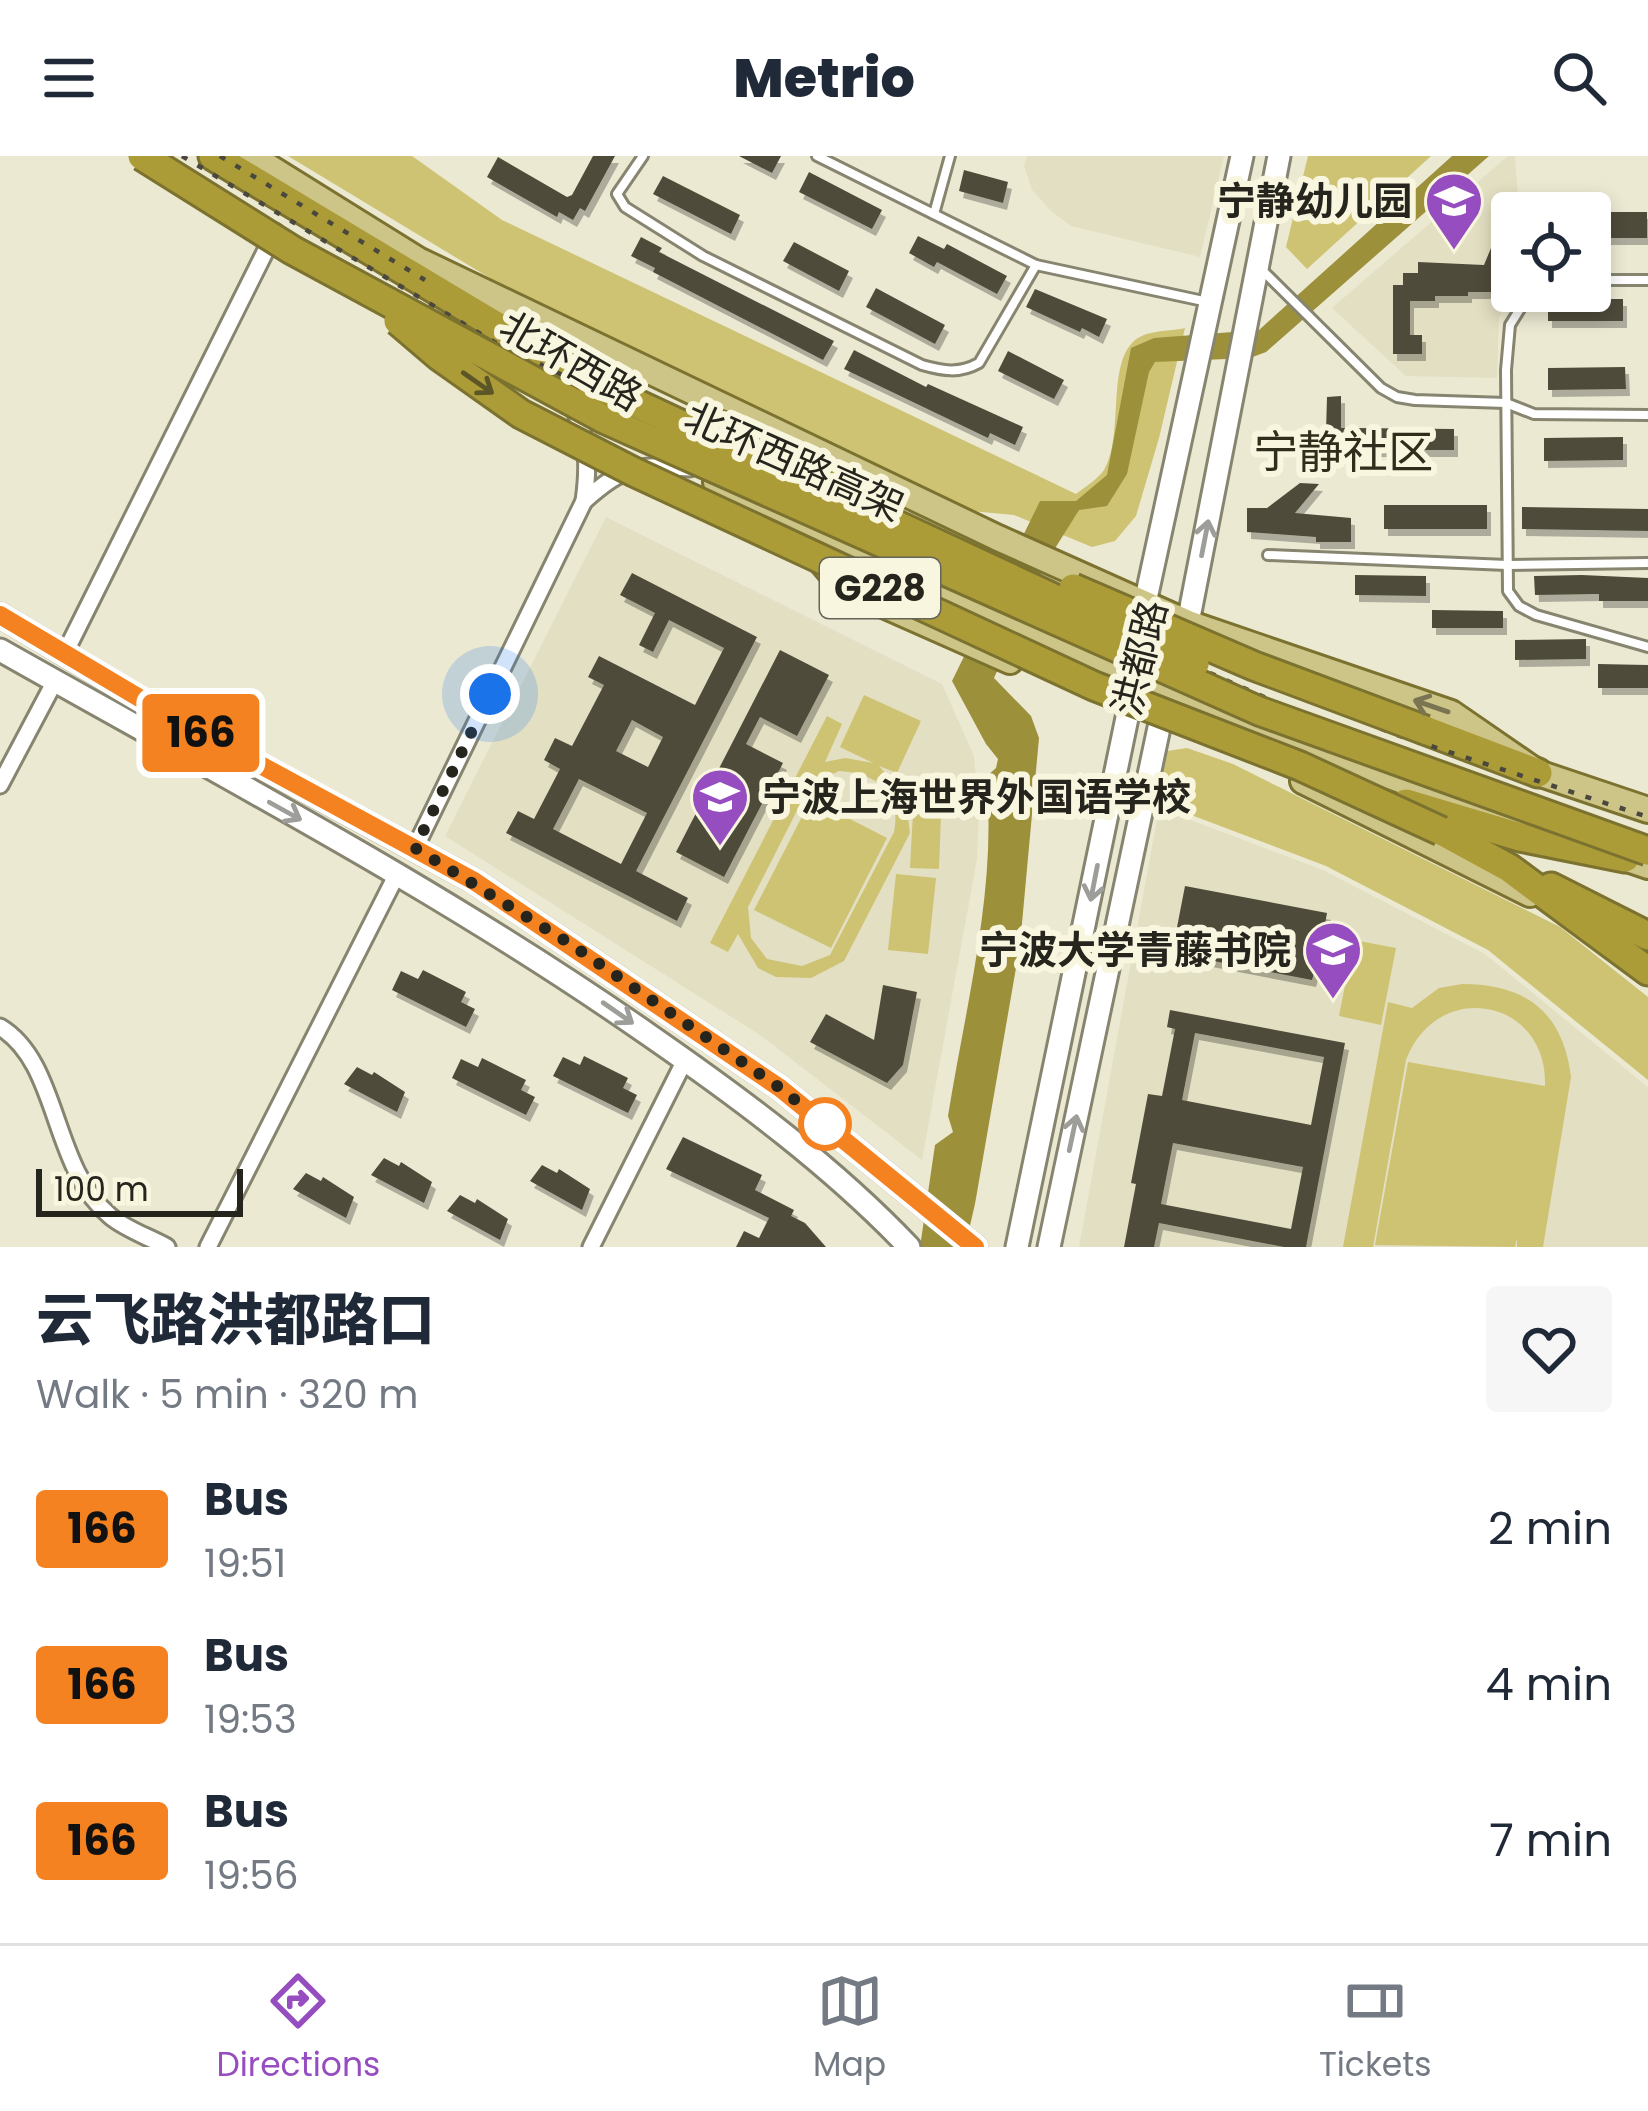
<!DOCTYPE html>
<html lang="en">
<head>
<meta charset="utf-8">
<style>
  :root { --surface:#fff; --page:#f6f6f7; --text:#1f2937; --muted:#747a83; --line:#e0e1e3; --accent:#964dc0 }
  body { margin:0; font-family:Poppins,"Noto Sans SC",sans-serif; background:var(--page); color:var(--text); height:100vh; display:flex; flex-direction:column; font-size:45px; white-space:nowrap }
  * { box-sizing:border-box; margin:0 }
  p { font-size:39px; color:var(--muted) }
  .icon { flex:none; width:66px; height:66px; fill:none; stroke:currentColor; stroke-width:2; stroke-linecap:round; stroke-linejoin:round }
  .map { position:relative; height:1091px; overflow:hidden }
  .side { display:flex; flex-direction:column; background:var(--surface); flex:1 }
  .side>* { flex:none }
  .badge { padding:0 24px; border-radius:9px; font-size:42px; line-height:78px }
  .fabs { position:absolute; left:1491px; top:36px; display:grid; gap:24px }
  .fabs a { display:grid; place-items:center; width:120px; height:120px; border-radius:12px; background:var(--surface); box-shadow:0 6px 18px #0003; font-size:60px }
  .scale { position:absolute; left:36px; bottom:30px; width:207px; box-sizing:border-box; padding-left:12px; border:6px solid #26251d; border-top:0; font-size:33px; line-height:42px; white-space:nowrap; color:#26251d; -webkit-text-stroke:9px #f9f6e0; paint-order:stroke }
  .you { position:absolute; width:60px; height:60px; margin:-30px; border:9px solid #fff; border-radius:50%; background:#1a73e8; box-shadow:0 0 0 18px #1a73e833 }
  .map>.badge { position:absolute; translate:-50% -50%; box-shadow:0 0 0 6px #fff }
  .round { display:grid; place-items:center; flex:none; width:126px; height:126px; border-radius:12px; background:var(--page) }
  .summary { display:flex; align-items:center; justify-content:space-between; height:204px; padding:0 36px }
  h1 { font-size:57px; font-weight:800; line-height:90px }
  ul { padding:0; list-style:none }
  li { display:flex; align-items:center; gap:36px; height:156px; padding:0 36px }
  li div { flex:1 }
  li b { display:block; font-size:45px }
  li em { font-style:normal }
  li .badge { min-width:132px; font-weight:700; text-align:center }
  header { display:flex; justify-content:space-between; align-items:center; height:156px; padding:0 36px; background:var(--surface); font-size:54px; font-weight:800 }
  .dock { display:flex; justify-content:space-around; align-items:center; height:168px; border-top:3px solid var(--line); background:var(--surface); font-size:33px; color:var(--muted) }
  .dock a { display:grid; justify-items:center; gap:6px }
  .dock .current { color:var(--accent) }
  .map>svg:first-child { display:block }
</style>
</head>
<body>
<header><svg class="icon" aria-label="menu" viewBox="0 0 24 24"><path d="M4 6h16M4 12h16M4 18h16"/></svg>Metrio<svg class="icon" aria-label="search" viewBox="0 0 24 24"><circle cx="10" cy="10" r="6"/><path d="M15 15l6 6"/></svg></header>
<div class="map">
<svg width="1648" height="1091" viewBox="0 0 1648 1091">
  <defs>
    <filter id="shadow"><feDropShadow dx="4" dy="7" stdDeviation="0" flood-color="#0004"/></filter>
  </defs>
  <rect width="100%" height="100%" fill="#ece9d3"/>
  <g fill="#e3dfc2">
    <path d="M1027,0H1224L1200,101L1071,70L1051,55L1032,34L1024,10Z"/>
    <path d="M1508,0H1515L1519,57H1512V135H1515L1499,161L1497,222L1406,220L1332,152Z"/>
    <path d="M606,361L942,528L974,600L979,657L977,703L922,1004L760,879L445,680Z"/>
    <path d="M1159,652L1323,714L1485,798L1648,931V1091H1079Z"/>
  </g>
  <g fill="#cec273" fill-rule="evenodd">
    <path d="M288,0H412L502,64L1076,338C1085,331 1098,323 1104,314C1124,281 1107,214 1132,187C1145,173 1168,176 1185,172L1159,282L1136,360L1115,385L1092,391L1014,359L971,355L925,340L717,240L508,133Z"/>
    <path d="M1308,0H1431L1307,113L1286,91Z"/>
    <path d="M864,539L921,565L897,617L879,610L905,640L910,677L844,805L811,822L776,821L758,812L738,778L728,796L710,787L827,560L842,568L825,606L845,602L873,607L840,591ZM839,615C876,617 902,636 894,676L830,799L802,810L767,803L751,782L748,751L810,629Z"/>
    <path d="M1187,592L1233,608L1560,771L1648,841V924L1488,794L1326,710L1162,648L1160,615L1167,595Z"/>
    <path d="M811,643L887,682L831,792L754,754Z"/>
    <path d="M913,657L941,658L939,713L910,712Z"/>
    <path d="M896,718L936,722L928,798L888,794Z"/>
    <path d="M1354,784L1396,792L1381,869L1339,860Z"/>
    <path d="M1462,828C1526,828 1563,856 1571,921L1543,1091H1517V1082L1515,1091L1375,1089L1408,906L1545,930C1548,842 1437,822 1406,904L1373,1091H1343L1388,846L1412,852L1439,832Z"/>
  </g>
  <path fill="#9d903b" d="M1452,0H1489L1266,196L1250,202L1155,206L1149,216L1127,318L1107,350L1079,354L1044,410L994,522L1031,560L1039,582L1020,789L975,1048L965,1091H920L935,989L953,976L948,960C965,853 998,729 986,621L996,612L998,603L986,588L952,525L1040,345H1076L1107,319L1131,192L1154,182L1259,174Z"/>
  <g fill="#4f4c3a" fill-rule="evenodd" filter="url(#shadow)">
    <path d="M593,0H615L585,55L580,52L573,64L559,56L557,61L487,21L498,1L567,41L572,39Z"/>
    <path d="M739,0H781L772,17Z"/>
    <path d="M964,14L1008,26L1003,47L959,35Z"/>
    <path d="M809,16L882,54L872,73L799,36Z"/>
    <path d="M663,20L740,59L731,78L653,38Z"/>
    <rect x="1590" y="56" width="57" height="26"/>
    <path d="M918,80L944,93L947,88L1007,120L997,138L937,106L934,111L909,97Z"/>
    <path d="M641,81L662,92L659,96L834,185L823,204L653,116L655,112L631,100Z"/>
    <path d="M794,86L849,115L839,135L783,105Z"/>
    <path d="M1503,89L1512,94V132H1501V136H1468V140H1435V145H1410V179H1422V198H1393V129H1403V117H1418V106L1484,109L1491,92Z"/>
    <path d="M876,132L945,169L935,188L866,151Z"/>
    <path d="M1035,133L1107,163L1099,181L1082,172L1080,176L1026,151Z"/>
    <rect x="1548" y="143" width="75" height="22"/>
    <path d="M854,194L926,231L928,228L1023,271L1015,289L990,277L988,282L844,213Z"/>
    <path d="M1008,195L1064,224L1054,243L998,215Z"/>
    <path d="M1625,211L1626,233L1548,234V212Z"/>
    <path d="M1341,240V272H1345L1329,306H1313L1326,275L1327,241Z"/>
    <path d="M1354,272L1454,273V294H1354Z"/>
    <path d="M1623,281V304L1544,305V282Z"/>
    <path d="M1300,327L1319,328L1295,357L1351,362V386H1316V381L1247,376V352H1267Z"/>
    <rect x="1384" y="349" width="103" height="24"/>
    <path d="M1522,351L1648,353V375L1522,373Z"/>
    <path d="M632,417L757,481L636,715L688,742L677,765L506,677L518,655L534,663L560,613L544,604L555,582L572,590L604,529L588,521L599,500L695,549L724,492L669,464L653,496L639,489L655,457L620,439ZM632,564L663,581L648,611L616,595ZM579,623L647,657L621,708L553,673Z"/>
    <path d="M1355,419L1426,420V440L1355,439Z"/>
    <path d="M1582,419L1648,422V445H1599V438L1535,439L1534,420Z"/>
    <path d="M1432,454L1503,455V472H1432Z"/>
    <path d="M1586,483V503L1515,504V484Z"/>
    <path d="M780,494L829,519L797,580L760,561L746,588L783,607L724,721L676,696Z"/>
    <path d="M1598,508L1648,509V532H1598Z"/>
    <path d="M1185,730L1327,757L1325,768L1349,772L1340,822L1314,817L1312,824L1172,797Z"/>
    <path d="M423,814L466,836L461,846L475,853L466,871L392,834L401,815L418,823Z"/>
    <path d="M883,829L917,836L903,909L887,927L810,886L826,858L874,884Z"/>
    <path d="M1170,854L1345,887L1306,1091H1284L1159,1067L1154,1091H1124L1136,1028L1131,1027L1148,938L1162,940L1175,873L1167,871ZM1195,877L1324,901L1311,969L1182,944ZM1173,987L1303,1011L1291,1073L1161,1048Z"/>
    <path d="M584,900L628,922L623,932L637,939L628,957L553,920L563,901L580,909Z"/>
    <path d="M482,902L526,924L521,934L535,941L526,959L452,922L461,903L478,911Z"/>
    <path d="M357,911L372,919L374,916L405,936L397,956L344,928Z"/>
    <path d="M683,981L762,1019L755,1034L794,1054L791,1060L805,1067L826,1091H736L744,1075L759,1082L769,1062L666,1013Z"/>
    <path d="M384,1002L399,1010L401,1006L432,1026L424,1047L371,1019Z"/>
    <path d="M542,1009L557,1017L559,1013L590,1033L582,1054L530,1025Z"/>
    <path d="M306,1017L321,1025L323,1021L354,1041L346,1062L293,1033Z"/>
    <path d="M460,1039L475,1047L477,1043L508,1063L500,1084L447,1055Z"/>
  </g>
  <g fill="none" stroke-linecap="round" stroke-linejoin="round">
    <g stroke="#878470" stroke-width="14">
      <g id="lane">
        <path d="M643,0L617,38L625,51L703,100L922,209C943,215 959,218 979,207L1036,109"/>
        <path d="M817,0L1036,109L1208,146"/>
        <path d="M934,58L950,0"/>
        <path d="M1262,114L1381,232L1397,241L1415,244L1506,247L1534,258L1648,259"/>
        <path d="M1590,124H1648"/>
        <path d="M1531,135L1510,169L1506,214L1508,435L1519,450L1536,459L1648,491"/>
        <path d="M1268,399L1507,409L1648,407"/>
      </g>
    </g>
    <g stroke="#878470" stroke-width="21">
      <g id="street">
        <path d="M574,252C588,285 589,310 584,345C625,309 636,309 690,312"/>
        <path d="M65,497L275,76"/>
        <path d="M0,629L55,525"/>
        <path d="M415,692L584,345"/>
        <path d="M0,871C60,907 51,1011 110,1060C125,1073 149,1081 167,1091"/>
        <path d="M208,1091L397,718"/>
        <path d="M591,1091L685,904"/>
      </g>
    </g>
    <g stroke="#878470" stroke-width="27">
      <g id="secondary">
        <path d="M0,459L162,556L474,725L780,932L975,1091"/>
        <path d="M1142,461L1242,0"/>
        <path d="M1185,482L1279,0"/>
        <path d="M0,494C219,618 443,735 649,879C740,942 833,1011 909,1091"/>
        <path d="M1017,1091L1133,533"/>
        <path d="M1049,1091L1160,567L1167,547"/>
      </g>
    </g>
    <g stroke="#7c722f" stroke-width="30">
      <g id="primary">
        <path d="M251,0L418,104L998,382L1188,467L1451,557L1538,617L1648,654"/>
        <path d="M716,326C985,464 1265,581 1552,677"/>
        <path d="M821,405L843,431L1010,505"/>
        <path d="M1303,625L1530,738"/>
        <path d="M1607,696L1648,710"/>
      </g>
    </g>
    <g stroke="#7c722f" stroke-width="33">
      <g id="highway">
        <path d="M213,0L590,226"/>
        <path d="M1425,574L1538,617"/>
        <path d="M1406,647L1520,681L1625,702"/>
        <path d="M1441,675L1509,712L1648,815"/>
        <path d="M1551,731L1648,780"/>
      </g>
    </g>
    <use href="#lane" stroke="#fff" stroke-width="8"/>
    <use href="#street" stroke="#fff" stroke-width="15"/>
    <use href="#secondary" stroke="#fff" stroke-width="21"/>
    <use href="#primary" stroke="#cdc488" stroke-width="24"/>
    <use href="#highway" stroke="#ab9c38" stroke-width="27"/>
    <g stroke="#4a483e" stroke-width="4.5" stroke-dasharray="6 12" stroke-linecap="butt">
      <path d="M182,0L496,187L838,352L1379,592L1648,683"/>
      <path d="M220,0L425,124"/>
      <path d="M724,277L842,334L1391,577L1648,661"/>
    </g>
    <g stroke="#7c722f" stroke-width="33" stroke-linecap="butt">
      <g id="highway-bridge">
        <path d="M142,0L292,94L604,263L1259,555L1648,695"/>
        <path d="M398,165L439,200L521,258L634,316L1094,530L1300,610L1441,675"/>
        <path d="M590,226L1195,508"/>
        <path d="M702,263L739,276L820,315"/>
        <path d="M1073,432L1254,510L1425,574"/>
      </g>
    </g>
    <use href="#highway-bridge" stroke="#ab9c38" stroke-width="27"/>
  </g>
  <defs><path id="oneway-shaft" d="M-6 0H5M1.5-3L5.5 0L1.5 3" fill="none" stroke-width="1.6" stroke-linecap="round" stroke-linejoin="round" transform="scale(3)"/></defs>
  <use stroke="#5b5528" href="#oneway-shaft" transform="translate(478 227) rotate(35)"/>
  <g stroke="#9d9d99">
    <use href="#oneway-shaft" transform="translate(1205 382) rotate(-79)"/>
    <use href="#oneway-shaft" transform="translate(285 655) rotate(29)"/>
    <use href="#oneway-shaft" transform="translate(1094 727) rotate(101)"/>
    <use href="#oneway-shaft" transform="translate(618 857) rotate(35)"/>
    <use href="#oneway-shaft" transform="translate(1073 977) rotate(-78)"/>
  </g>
  <use stroke="#7a7452" href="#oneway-shaft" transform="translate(1431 550) rotate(-161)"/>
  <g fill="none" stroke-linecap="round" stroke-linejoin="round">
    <g stroke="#fff" stroke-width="27">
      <path id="line" d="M0,459L163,556L474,725L780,932L975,1091"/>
    </g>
    <use href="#line" stroke="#f58220" stroke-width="18"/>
    <path stroke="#26251d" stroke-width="12" stroke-dasharray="0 21.6" d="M490,538L415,692L569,787L780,932L825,968"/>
  </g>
  <defs>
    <g id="school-pin" transform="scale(3)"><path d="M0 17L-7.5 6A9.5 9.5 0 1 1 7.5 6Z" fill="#964dc0" stroke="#f9f6e0"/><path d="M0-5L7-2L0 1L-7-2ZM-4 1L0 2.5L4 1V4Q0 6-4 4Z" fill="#fff"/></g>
  </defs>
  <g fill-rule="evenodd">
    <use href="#school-pin" x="1454" y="45"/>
    <use href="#school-pin" x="720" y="641"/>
    <use href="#school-pin" x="1333" y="794"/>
  </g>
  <circle fill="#fff" stroke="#f58220" stroke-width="6" cx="825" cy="968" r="24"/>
  <g text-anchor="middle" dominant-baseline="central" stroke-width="12" stroke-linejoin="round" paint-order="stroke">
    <rect fill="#f9f6e0" stroke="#656458" stroke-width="3" x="820" y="402" width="120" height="60" rx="9"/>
    <g font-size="36" font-weight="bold" fill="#26251d">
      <text x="880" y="432">G228</text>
    </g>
    <g font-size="39" font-weight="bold" fill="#26251d" stroke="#f9f6e0" text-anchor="end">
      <text x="1412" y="45">宁静幼儿园</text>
      <text x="762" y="641" text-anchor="start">宁波上海世界外国语学校</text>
      <text x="1291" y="794">宁波大学青藤书院</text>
    </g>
    <g font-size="39" fill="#26251d" stroke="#f9f6e0">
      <text transform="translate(571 205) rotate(30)">北环西路</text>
      <text transform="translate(794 306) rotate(24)">北环西路高架</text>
      <text transform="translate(1140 502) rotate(-76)">洪都路</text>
    </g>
    <g font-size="45" fill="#2f2d1b" stroke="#f9f6e0">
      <text x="1343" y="296">宁静社区</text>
    </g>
  </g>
</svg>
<div class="fabs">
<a><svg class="icon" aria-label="locate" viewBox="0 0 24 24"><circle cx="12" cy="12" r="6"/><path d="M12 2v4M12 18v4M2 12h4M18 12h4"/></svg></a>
</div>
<div class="scale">100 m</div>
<div class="you" style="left:490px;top:538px"></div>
<b class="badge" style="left:201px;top:577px;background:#f58220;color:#111">166</b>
</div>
<section class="side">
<div class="summary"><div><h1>云飞路洪都路口</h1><p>Walk · 5 min · 320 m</p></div><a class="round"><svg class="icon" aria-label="heart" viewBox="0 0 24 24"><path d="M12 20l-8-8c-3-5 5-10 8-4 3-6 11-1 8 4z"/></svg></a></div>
<ul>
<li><span class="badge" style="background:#f58220;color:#111">166</span><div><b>Bus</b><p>19:51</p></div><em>2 min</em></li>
<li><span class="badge" style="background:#f58220;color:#111">166</span><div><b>Bus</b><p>19:53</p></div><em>4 min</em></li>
<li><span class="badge" style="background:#f58220;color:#111">166</span><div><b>Bus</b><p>19:56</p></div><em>7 min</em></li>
</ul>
</section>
<nav class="dock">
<a class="current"><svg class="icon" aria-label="directions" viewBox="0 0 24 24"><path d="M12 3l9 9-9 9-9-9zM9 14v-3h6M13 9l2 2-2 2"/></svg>Directions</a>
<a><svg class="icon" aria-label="map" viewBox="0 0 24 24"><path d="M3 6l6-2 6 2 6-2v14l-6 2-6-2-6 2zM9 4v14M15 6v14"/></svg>Map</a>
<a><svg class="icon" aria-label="tickets" viewBox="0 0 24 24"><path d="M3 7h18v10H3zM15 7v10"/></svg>Tickets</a>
</nav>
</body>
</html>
